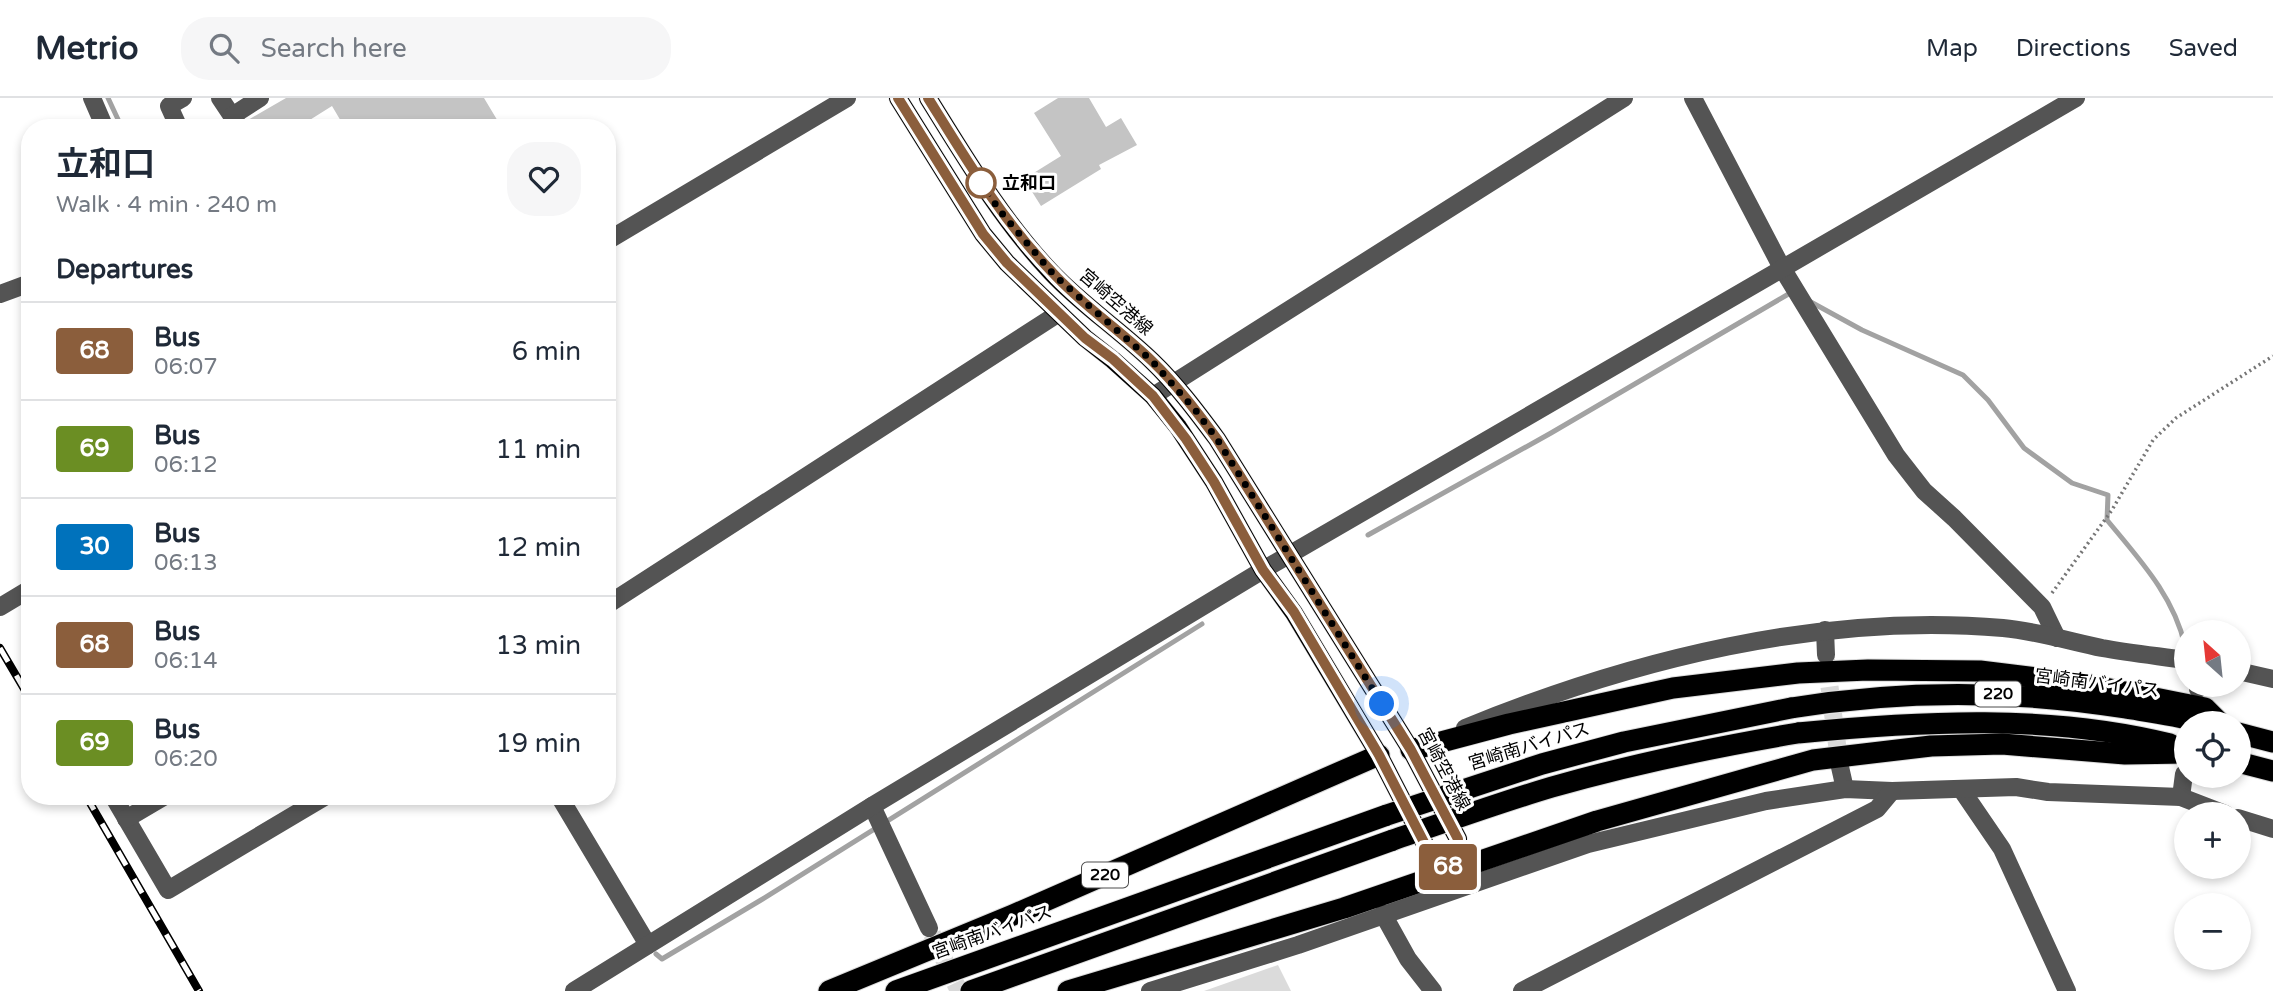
<!DOCTYPE html>
<html lang="en">
<head>
<meta charset="utf-8">
<style>
  :root { --surface:#fff; --page:#f6f6f7; --text:#1f2937; --muted:#747a83; --line:#e0e1e3 }
  body { margin:0; font-family:"Varela Round","Noto Sans JP",sans-serif; background:var(--page); color:var(--text); height:100vh; display:flex; flex-direction:column; font-size:26px; white-space:nowrap }
  * { box-sizing:border-box; margin:0 }
  p { font-size:23px; color:var(--muted) }
  .icon { flex:none; width:38px; height:38px; fill:none; stroke:currentColor; stroke-width:2; stroke-linecap:round; stroke-linejoin:round }
  .map { position:relative; flex:1; overflow:hidden }
  .sheet { position:absolute; left:21px; top:21px; width:595px; height:686px; display:flex; flex-direction:column; background:var(--surface); border-radius:28px; box-shadow:0 4px 10px #0003 }
  .sheet>* { flex:none }
  .badge { padding:0 14px; border-radius:5px; font-size:24px; line-height:46px }
  .needle { width:46px; rotate:333deg }
  .tools { position:absolute; left:2174px; top:522px; display:grid; gap:14px }
  .tools a { display:grid; place-items:center; width:77px; height:77px; border-radius:50%; background:var(--surface); box-shadow:0 4px 10px #0003; font-size:35px }
  .you { position:absolute; width:35px; height:35px; margin:-18px; border:5px solid #fff; border-radius:50%; background:#1a73e8; box-shadow:0 0 0 10px #1a73e833 }
  .map>.badge { position:absolute; translate:-50% -50%; box-shadow:0 0 0 4px #fff }
  h2 { padding:0 35px; font-size:26px; line-height:63px }
  .round { display:grid; place-items:center; flex:none; width:74px; height:74px; border-radius:28px; background:var(--page) }
  .overview { display:flex; align-items:center; justify-content:space-between; height:119px; padding:0 35px }
  h1 { font-size:33px; font-weight:700; line-height:52px }
  ul { padding:0; list-style:none }
  li { display:flex; align-items:center; gap:21px; height:98px; padding:0 35px; border-top:2px solid var(--line) }
  li div { flex:1 }
  li b { display:block; font-size:26px }
  li em { font-style:normal }
  li .badge { min-width:77px; font-weight:700; text-align:center }
  header { display:flex; align-items:center; gap:42px; box-sizing:border-box; height:98px; padding:0 35px; background:var(--surface); border-bottom:2px solid var(--line) }
  header strong { font-size:33px }
  nav { display:flex; gap:38px; margin-inline-start:auto; font-size:24px }
  .search { width:490px; height:63px; background:var(--page); display:flex; align-items:center; gap:18px; box-sizing:border-box; padding:0 24px; border-radius:28px; color:var(--muted); font-size:26px }
  .map>svg:first-child { display:block }
</style>
</head>
<body>
<header>
<strong>Metrio</strong>
<div class="search"><svg class="icon" aria-label="search" viewBox="0 0 24 24"><circle cx="10" cy="10" r="6"/><path d="M15 15l6 6"/></svg>Search here</div>
<nav><a>Map</a><a>Directions</a><a>Saved</a></nav>
</header>
<div class="map">
<svg width="2273" height="893" viewBox="0 0 2273 893">
  <rect width="100%" height="100%" fill="#fff"/>
  <path fill="#dbdbdb" d="M1278,867L1291,893H1204Z"/>
  <g fill="none" stroke-linecap="round" stroke-linejoin="round">
    <g stroke="#a2a2a2" stroke-width="5">
      <path d="M108,0L122,30"/>
      <path d="M1809,203L1862,232L1963,277L1988,302L2024,350L2072,385L2108,397L2107,422C2139,461 2174,498 2185,548"/>
      <path d="M1368,437L1551,335L1792,194"/>
      <path d="M656,856L662,861L761,802L1202,526"/>
    </g>
  </g>
  <g fill="#c4c4c4">
    <path d="M286,0H484L499,25L492,30H345L332,8L297,30H251L248,22Z"/>
    <path d="M1058,0H1089L1106,29L1121,20L1137,47L1099,67L1101,71L1041,108L1024,81L1061,58L1034,15Z"/>
  </g>
  <g fill="none" stroke-linecap="round" stroke-linejoin="round">
    <g stroke="#d9d9d9" stroke-width="18" stroke-dasharray="18 9" stroke-linecap="butt">
      <path d="M1826,562L1840,669"/>
      <path d="M932,836L959,893"/>
    </g>
    <g stroke="#dbdbdb" stroke-width="19">
      <path id="major" d="M898,0L983,136L1007,165L1085,240L1113,262L1153,298L1178,329L1214,384L1263,472L1294,515L1379,657L1429,754L1452,772L1458,741L1411,652L1217,341C1197,314 1176,286 1152,263C1120,232 1082,207 1051,174C1002,122 966,61 928,0"/>
    </g>
    <g stroke="#dbdbdb" stroke-width="23">
      <g id="highway">
        <path d="M1791,610C1902,592 2014,592 2125,610C2150,614 2175,617 2199,624"/>
        <path d="M1798,635C1921,623 2049,616 2170,646"/>
        <path d="M2238,635L2273,644"/>
        <path d="M1411,652L1509,626L1673,590L1798,575L1868,572L1980,573L2080,585L2205,610L2220,625"/>
        <path d="M2238,664L2273,673"/>
        <path d="M829,893L1013,817L1379,657"/>
        <path d="M896,893L1387,717"/>
        <path d="M971,893L1393,742"/>
        <path d="M1068,893L1344,810L1597,723L1813,662L1931,648L2002,646L2125,656L2186,655"/>
      </g>
    </g>
    <path stroke="#767676" stroke-width="3.5" stroke-dasharray="2 3.5" stroke-linecap="butt" d="M2052,495L2112,412L2153,342L2176,320L2273,258"/>
    <g stroke="#545454" stroke-width="18">
      <path d="M92,0L105,30"/>
      <path d="M220,0L240,30"/>
      <path d="M1693,0L1782,170L1896,357L1924,393L1954,420L2042,509L2057,540"/>
      <path d="M232,18L260,0"/>
      <path d="M179,30L169,8L183,0"/>
      <path d="M607,143L847,0"/>
      <path d="M0,196L30,185"/>
      <path d="M1153,298L1624,0"/>
      <path d="M607,507L1059,215"/>
      <path d="M0,509L30,491"/>
      <path d="M1825,532L1826,557"/>
      <path d="M30,549V548"/>
      <path d="M2238,573L2273,581"/>
      <path d="M2198,591L2199,586"/>
      <path d="M1465,630C1631,562 1821,514 2003,530C2036,533 2069,543 2102,550C2129,555 2158,558 2186,562"/>
      <path d="M1840,669L1845,691"/>
      <path d="M1961,691L2002,751L2067,893"/>
      <path d="M113,698L168,792L326,698"/>
      <path d="M559,698L648,847"/>
      <path d="M2181,699L2184,676"/>
      <path d="M872,708L929,830"/>
      <path d="M2238,720L2273,731"/>
      <path d="M126,721L165,698"/>
      <path d="M1383,816L1408,861L1433,893"/>
      <path d="M574,893L872,708L1263,472L2076,0"/>
      <path d="M1150,893L1298,847L1588,746L1766,703L1845,691L1892,693L2016,689L2048,694L2181,699L2225,716"/>
      <path d="M1522,893L1877,711L1892,693"/>
    </g>
    <use href="#major" stroke="#000" stroke-width="18"/>
    <use href="#highway" stroke="#000" stroke-width="21"/>
    <g stroke="#000" stroke-width="8">
      <g id="rail">
        <path d="M0,550L30,601"/>
        <path d="M86,698L199,893"/>
      </g>
    </g>
    <use href="#rail" stroke="#fff" stroke-width="5" stroke-dasharray="16" stroke-linecap="butt"/>
    <g stroke="#dbdbdb" stroke-width="23" stroke-linecap="butt">
      <g id="highway-bridge">
        <path d="M1387,717L1542,666L1624,644L1791,610"/>
        <path d="M1393,742C1446,724 1498,705 1552,689C1633,666 1715,649 1798,635"/>
      </g>
    </g>
    <use href="#highway-bridge" stroke="#000" stroke-width="21"/>
  </g>
  <g fill="none" stroke-linecap="round" stroke-linejoin="round">
    <g stroke="#fff" stroke-width="16">
      <path id="line" d="M898,0L983,136L1007,165L1085,240L1113,261L1153,298L1186,341L1214,384L1263,472L1294,514L1379,657L1429,754L1452,772L1458,741L1411,652L1217,341C1197,314 1176,286 1152,263C1120,232 1082,207 1052,174C1002,122 966,61 928,0"/>
    </g>
    <use href="#line" stroke="#8b5e3c" stroke-width="10"/>
    <path stroke="#000" stroke-width="7" stroke-dasharray="0 12.6" d="M981,85L1000,113L1054,177L1152,263L1196,313L1217,341L1382,606"/>
  </g>
  <circle fill="#fff" stroke="#8b5e3c" stroke-width="3.5" cx="981" cy="85" r="14"/>
  <g text-anchor="middle" dominant-baseline="central" stroke-width="6" stroke-linejoin="round" paint-order="stroke">
    <g fill="#fff" stroke="#4c4c4c" stroke-width="2">
      <rect x="1975" y="583.5" width="46" height="25" rx="5"/>
      <rect x="1082" y="764.5" width="46" height="25" rx="5"/>
    </g>
    <g font-size="16" font-weight="bold" fill="#000">
      <text x="1998" y="596">220</text>
      <text x="1105" y="777">220</text>
    </g>
    <g font-size="18" font-weight="bold" fill="#000" stroke="#fff" text-anchor="start">
      <text x="1002" y="85">立和口</text>
    </g>
    <g font-size="18" fill="#000" stroke="#fff">
      <text transform="translate(1116 204) rotate(41)">宮崎空港線</text>
      <text transform="translate(2097 585) rotate(7)">宮崎南バイパス</text>
      <text transform="translate(1529 648) rotate(-17)">宮崎南バイパス</text>
      <text transform="translate(1444 671) rotate(62)">宮崎空港線</text>
      <text transform="translate(992 834) rotate(-20)">宮崎南バイパス</text>
    </g>
  </g>
</svg>
<div class="tools">
<a><svg class="needle" viewBox="-14 -14 28 28"><path d="M0-13l5 13h-10z" fill="#e53935"/><path d="M0 13l5-13h-10z" fill="#747a83"/></svg></a>
<a><svg class="icon" aria-label="locate" viewBox="0 0 24 24"><circle cx="12" cy="12" r="6"/><path d="M12 2v4M12 18v4M2 12h4M18 12h4"/></svg></a>
<a>+</a>
<a>−</a>
</div>
<div class="you" style="left:1382px;top:606px"></div>
<b class="badge" style="left:1448px;top:769px;background:#8b5e3c;color:#fff">68</b>
<section class="sheet">
<div class="overview"><div><h1>立和口</h1><p>Walk · 4 min · 240 m</p></div><a class="round"><svg class="icon" aria-label="heart" viewBox="0 0 24 24"><path d="M12 20l-8-8c-3-5 5-10 8-4 3-6 11-1 8 4z"/></svg></a></div>
<h2>Departures</h2>
<ul>
<li><span class="badge" style="background:#8b5e3c;color:#fff">68</span><div><b>Bus</b><p>06:07</p></div><em>6 min</em></li>
<li><span class="badge" style="background:#6b8e23;color:#fff">69</span><div><b>Bus</b><p>06:12</p></div><em>11 min</em></li>
<li><span class="badge" style="background:#0072bc;color:#fff">30</span><div><b>Bus</b><p>06:13</p></div><em>12 min</em></li>
<li><span class="badge" style="background:#8b5e3c;color:#fff">68</span><div><b>Bus</b><p>06:14</p></div><em>13 min</em></li>
<li><span class="badge" style="background:#6b8e23;color:#fff">69</span><div><b>Bus</b><p>06:20</p></div><em>19 min</em></li>
</ul>
</section>
</div>
</body>
</html>
